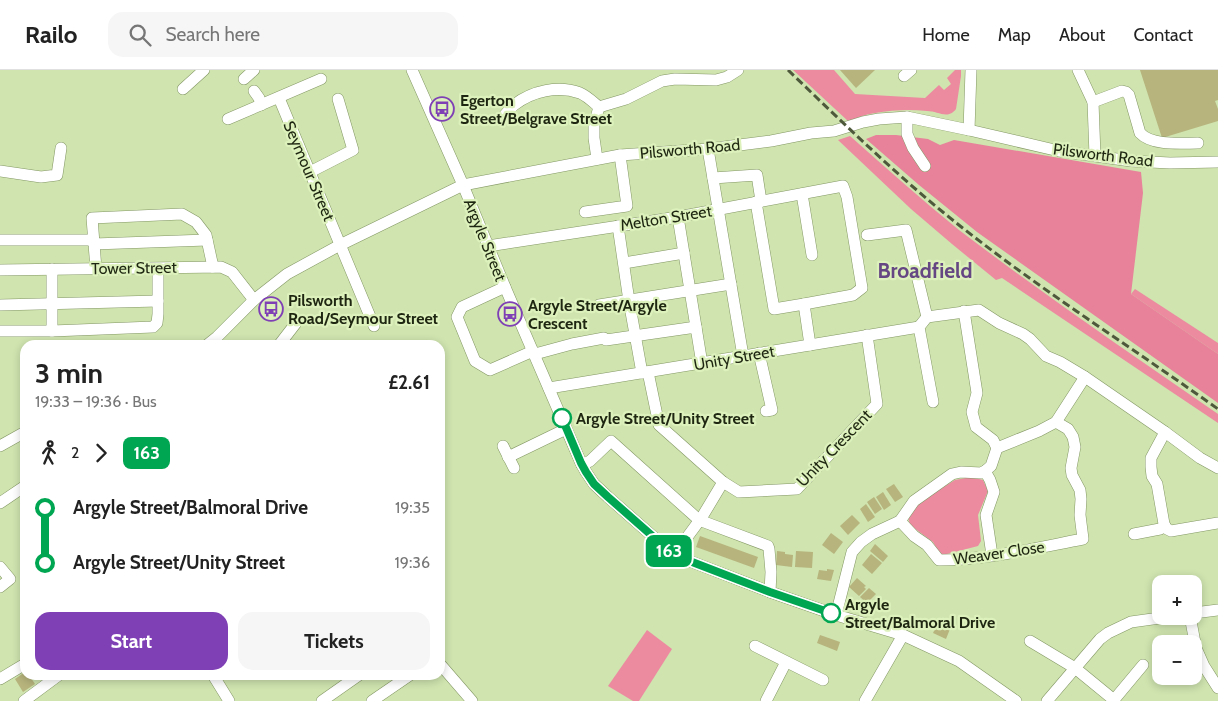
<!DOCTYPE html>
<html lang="en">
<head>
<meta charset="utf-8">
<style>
  :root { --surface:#fff; --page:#f6f6f6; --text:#222; --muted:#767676; --line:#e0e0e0; --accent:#7f40b5 }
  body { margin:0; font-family:Cabin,sans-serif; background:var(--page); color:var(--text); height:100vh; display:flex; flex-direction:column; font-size:19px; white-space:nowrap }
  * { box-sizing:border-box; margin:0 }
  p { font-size:16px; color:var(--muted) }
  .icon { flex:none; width:28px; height:28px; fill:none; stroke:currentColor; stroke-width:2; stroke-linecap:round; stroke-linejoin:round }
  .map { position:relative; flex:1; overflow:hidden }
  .panel { position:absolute; left:20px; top:270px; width:425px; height:340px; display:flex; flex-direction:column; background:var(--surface); border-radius:15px; box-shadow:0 2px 8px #0003 }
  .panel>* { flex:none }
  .badge { padding:0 10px; border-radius:8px; font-size:18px; line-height:32px }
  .tools { position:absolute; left:1152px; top:505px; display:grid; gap:10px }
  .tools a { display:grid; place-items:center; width:50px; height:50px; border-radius:10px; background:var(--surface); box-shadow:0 2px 8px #0003; font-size:25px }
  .map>.badge { position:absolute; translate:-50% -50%; box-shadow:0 0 0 2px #fff }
  .legs { display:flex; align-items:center; gap:8px; height:55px; padding:0 15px; font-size:16px }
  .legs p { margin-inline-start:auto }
  .headline { display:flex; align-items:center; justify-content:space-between; height:85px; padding:0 15px }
  h1 { font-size:28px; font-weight:700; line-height:38px }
  .button { display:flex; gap:10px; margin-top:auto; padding:10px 15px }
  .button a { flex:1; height:58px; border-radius:15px; background:var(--accent); color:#fff; font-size:20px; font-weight:700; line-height:58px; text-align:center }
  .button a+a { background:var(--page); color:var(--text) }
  ul { padding:0 15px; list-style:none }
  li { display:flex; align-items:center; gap:18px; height:55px; font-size:19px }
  li i { display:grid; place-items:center; width:8px; height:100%; margin:0 6px; background:currentColor }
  li i::after { content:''; width:12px; height:12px; margin:-6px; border:4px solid; border-radius:50%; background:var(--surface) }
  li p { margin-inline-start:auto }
  li:first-child i { background:linear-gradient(#0000 50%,currentColor 0) }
  li:last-child i { background:linear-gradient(currentColor 50%,#0000 0) }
  header { display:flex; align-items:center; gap:30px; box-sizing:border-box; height:70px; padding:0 25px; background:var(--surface); border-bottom:1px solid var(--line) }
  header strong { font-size:24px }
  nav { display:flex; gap:28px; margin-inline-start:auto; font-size:18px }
  .search { width:350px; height:45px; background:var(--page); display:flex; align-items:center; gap:12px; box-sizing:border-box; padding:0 18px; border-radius:15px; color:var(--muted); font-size:19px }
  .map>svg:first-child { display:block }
</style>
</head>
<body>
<header>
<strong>Railo</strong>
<div class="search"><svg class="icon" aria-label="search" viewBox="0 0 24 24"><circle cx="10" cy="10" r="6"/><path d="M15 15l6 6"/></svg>Search here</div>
<nav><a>Home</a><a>Map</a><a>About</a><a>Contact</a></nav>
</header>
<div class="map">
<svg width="1218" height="631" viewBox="0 0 1218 631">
  <rect width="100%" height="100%" fill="#cfe4af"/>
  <g fill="#ec8aa0">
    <path d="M793,0H834L855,24L925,28L939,15L944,20L951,14L947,8L955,0H961V6L956,39C948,50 938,41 927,41C910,39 892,40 875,43C866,44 857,48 848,51Z"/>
    <path d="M850,66C886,98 922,130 959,160C1043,224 1131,284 1218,344V353L1002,208L996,210L952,174L911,139L838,70Z"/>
    <path d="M1135,219L1218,273V284L1131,224Z"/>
    <path d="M971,407L983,410L988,421L978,445L981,471L978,476L943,485L938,481L933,472L910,455L908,447L916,434L955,410Z"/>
    <path d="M647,560L672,579L639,631H633L608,616Z"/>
  </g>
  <path fill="#e7829a" d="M876,65H896L928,69L940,75L954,70L1141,102L1143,123L1131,224L1218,284V333L977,162L919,115L866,69Z"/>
  <g fill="#b7b47d">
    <path d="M840,0H875L856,18Z"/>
    <path d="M1140,0H1218V30L1215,31L1218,39V51L1162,68Z"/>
    <path d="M894,414L903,427L895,432L886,419Z"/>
    <path d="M883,422L891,435L884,440L876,427Z"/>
    <path d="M874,427L882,439L875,444L867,432Z"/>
    <path d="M866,434L875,447L868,452L860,439Z"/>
    <path d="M852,445L860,453L848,465L840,456Z"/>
    <path d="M831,463L843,472L834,484L822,475Z"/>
    <path d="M700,466L758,487L754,498L696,477Z"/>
    <path d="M875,474L888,486L883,492L870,481Z"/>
    <path d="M777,481L785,482V484L793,485L792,497L776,495Z"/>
    <path d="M796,481L813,482L812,498L795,497Z"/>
    <path d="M871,484L882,493L872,504L862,495Z"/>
    <path d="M827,499L834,500L831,511L817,509L819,500L827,501Z"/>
    <path d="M857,508L866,516L864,517L866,519L859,526L849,517Z"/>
    <path d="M869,518L876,524L867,533L860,527Z"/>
    <path d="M938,553L950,559L946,569L933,563Z"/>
    <path d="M820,565L840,572L837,581L817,573Z"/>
    <path d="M25,602V605H29L35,614L23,622L15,609Z"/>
  </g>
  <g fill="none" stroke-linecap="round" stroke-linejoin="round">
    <g stroke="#839764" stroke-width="12">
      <g id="minor">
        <path d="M412,0L463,115L505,217L581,393L586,402L594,414L608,427L674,485L770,522L836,545L903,565L959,591L1016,631"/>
        <path d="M1078,0L1093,32L1095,86"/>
        <path d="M904,6L911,0"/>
        <path d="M244,9L254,0"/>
        <path d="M183,19L204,0"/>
        <path d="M254,21L259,28L261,35"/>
        <path d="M279,28L374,256"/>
        <path d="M1093,32L1122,21L1126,22L1129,25L1140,63C1152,76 1181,73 1198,73"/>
        <path d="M599,37L626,29L662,11L675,9L716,10L727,7L738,0"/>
        <path d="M503,47C507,43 510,38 514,35C532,21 558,15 580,23C587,26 593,32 599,37"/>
        <path d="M907,47V64L913,78L925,96"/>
        <path d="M228,49L321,9"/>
        <path d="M969,60L971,0"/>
        <path d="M708,79L743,286"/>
        <path d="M597,89L594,68V55L599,37"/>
        <path d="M0,101L41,107L57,105L61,78"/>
        <path d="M310,102L353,80L338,29"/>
        <path d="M713,108L757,105L761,131"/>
        <path d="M802,124L812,185"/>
        <path d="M756,132L774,239L804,234L810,275"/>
        <path d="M585,142L627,136L620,85"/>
        <path d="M678,147L696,257"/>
        <path d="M618,156L629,231L642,303"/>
        <path d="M867,165L906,160L927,247"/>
        <path d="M0,170H94"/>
        <path d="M94,174L207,170"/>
        <path d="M488,176L678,147L843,116L847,127L862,218L853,225L804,234"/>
        <path d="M624,193L684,183"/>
        <path d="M96,199L92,148L182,144L196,152L206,165L213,197"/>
        <path d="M0,200L221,197L232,202L254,230"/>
        <path d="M505,217L462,237L457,247L475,291L490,300L533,281"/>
        <path d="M0,235L158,231"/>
        <path d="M599,235L731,214"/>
        <path d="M0,261H52L153,257L157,253L158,244V199"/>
        <path d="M52,261V199"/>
        <path d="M207,275L217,267L254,230L287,204L340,175L463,115L620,85L708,79L771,71L811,63L834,61L863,52L879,49L907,47L969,60L1059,81L1131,91L1170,93L1218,92"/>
        <path d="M279,275L296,253"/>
        <path d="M759,283L772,340L766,341"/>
        <path d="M535,284L572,274L604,268L606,270L696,257L702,294"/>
        <path d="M648,302L659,355L723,412L739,422L797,419L877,334L867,265"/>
        <path d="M549,318L919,257"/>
        <path d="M933,332L919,257L927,247L979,240L999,253L1023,264L1030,269L1046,286L1060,292L1085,307L1165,362L1200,388L1218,398"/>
        <path d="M1165,362L1151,388V397L1152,406L1157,414L1164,454L1167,459L1171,461L1218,453"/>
        <path d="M0,376L25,362"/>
        <path d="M503,376L514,398"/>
        <path d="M997,378L1039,361L1056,352L1085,307"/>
        <path d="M508,387L566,359"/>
        <path d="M582,395L590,391L611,371L699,450L768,476L769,479L771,502L770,522"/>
        <path d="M985,401L990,410L994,422L986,445L992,485"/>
        <path d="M0,433L25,416"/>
        <path d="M900,451L914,466L927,475L939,490C987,490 1036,478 1083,469L1080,445L1081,429L1080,420L1072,405L1071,398L1075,377L1073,367L1068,359L1056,352"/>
        <path d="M1134,464L1160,459L1165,456"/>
        <path d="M674,485L702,447L723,412"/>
        <path d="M0,497L10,509L0,517"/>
        <path d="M1194,543L1218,540"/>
        <path d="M836,545L852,482L861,472L872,464L900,451L914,431L952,404L961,402L981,403L985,401L991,396L997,378L993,370L976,357L972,342L977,323L964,241"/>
        <path d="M1190,546L1196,578L1204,596L1218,618"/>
        <path d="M1030,571L1075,598L1114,630"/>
        <path d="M755,576L823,610"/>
        <path d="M440,594L472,631"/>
        <path d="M213,605L229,631"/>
        <path d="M0,609L25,594"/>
        <path d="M24,631L59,605"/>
        <path d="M322,631L359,605"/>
        <path d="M372,631L410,605"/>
        <path d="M766,631L786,592"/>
        <path d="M865,631L903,565"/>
        <path d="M1047,631L1100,569L1108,563L1131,552L1174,546"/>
        <path d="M1113,631L1143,595"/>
      </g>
    </g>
    <use href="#minor" stroke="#fff" stroke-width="11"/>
    <path stroke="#4e593c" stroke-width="3" stroke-dasharray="8 4" stroke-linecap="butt" d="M788,0C839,49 889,98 944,143C1031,214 1127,274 1218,339"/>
  </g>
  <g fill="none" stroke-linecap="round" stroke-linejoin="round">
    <g stroke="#fff" stroke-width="11">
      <path id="line-1" d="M562,348L581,393L586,402L594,414L608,427L674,485L770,522L831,543"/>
    </g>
    <use href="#line-1" stroke="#00a651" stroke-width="8"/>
  </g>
  <defs>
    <g id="bus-ring" transform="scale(1.25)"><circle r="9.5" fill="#dcf1bb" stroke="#7f40b5" stroke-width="1.5"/><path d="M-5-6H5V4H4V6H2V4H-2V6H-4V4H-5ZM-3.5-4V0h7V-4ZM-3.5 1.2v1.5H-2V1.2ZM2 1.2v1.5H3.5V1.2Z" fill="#7f40b5"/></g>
  </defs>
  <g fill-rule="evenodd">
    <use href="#bus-ring" x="442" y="39"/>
    <use href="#bus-ring" x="271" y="239"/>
    <use href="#bus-ring" x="510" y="244"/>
  </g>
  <g fill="#fff" stroke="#00a651" stroke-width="2.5">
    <circle cx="562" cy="348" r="9"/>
    <circle cx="831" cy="543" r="9"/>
  </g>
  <g text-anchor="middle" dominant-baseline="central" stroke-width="4.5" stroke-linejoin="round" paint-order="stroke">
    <g font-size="16" font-weight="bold" fill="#1e2611" stroke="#dcf1bb" text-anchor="start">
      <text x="460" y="30">Egerton<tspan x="460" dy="18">Street/Belgrave Street</tspan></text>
      <text x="288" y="230">Pilsworth<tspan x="288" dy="18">Road/Seymour Street</tspan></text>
      <text x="528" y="235">Argyle Street/Argyle<tspan x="528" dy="18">Crescent</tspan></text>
    </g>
    <g font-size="16" fill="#1e2611" stroke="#dcf1bb">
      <text transform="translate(690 79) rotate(-5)">Pilsworth Road</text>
      <text transform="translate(1103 85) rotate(7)">Pilsworth Road</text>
      <text transform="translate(309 101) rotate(67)">Seymour Street</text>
      <text transform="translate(666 148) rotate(-9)">Melton Street</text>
      <text transform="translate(485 170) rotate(68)">Argyle Street</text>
      <text transform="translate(134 198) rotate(-1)">Tower Street</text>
      <text transform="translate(734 288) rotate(-10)">Unity Street</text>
      <text transform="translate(834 378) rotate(-46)">Unity Crescent</text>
      <text transform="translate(999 483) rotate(-8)">Weaver Close</text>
    </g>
    <g font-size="16" font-weight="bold" fill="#1e2611" stroke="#dcf1bb" text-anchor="start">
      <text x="576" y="348">Argyle Street/Unity Street</text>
      <text x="845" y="534">Argyle<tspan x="845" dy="18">Street/Balmoral Drive</tspan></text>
    </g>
    <g font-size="21" font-weight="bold" fill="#654783" stroke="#dcf1bb">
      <text x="925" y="200">Broadfield</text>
    </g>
  </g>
</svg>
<div class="tools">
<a>+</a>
<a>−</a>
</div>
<b class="badge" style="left:669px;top:481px;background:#00a651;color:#fff">163</b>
<section class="panel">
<div class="headline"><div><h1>3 min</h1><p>19:33 – 19:36 · Bus</p></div><b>£2.61</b></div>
<div class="legs"><svg class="icon" aria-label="walk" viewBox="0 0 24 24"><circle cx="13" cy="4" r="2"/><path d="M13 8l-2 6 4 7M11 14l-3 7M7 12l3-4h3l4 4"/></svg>2<svg class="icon" aria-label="forward" viewBox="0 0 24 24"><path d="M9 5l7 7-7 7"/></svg><b class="badge" style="background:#00a651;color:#fff">163</b></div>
<ul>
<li><i style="color:#00a651"></i><b>Argyle Street/Balmoral Drive</b><p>19:35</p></li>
<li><i style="color:#00a651"></i><b>Argyle Street/Unity Street</b><p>19:36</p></li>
</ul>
<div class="button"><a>Start</a><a>Tickets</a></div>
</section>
</div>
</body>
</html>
